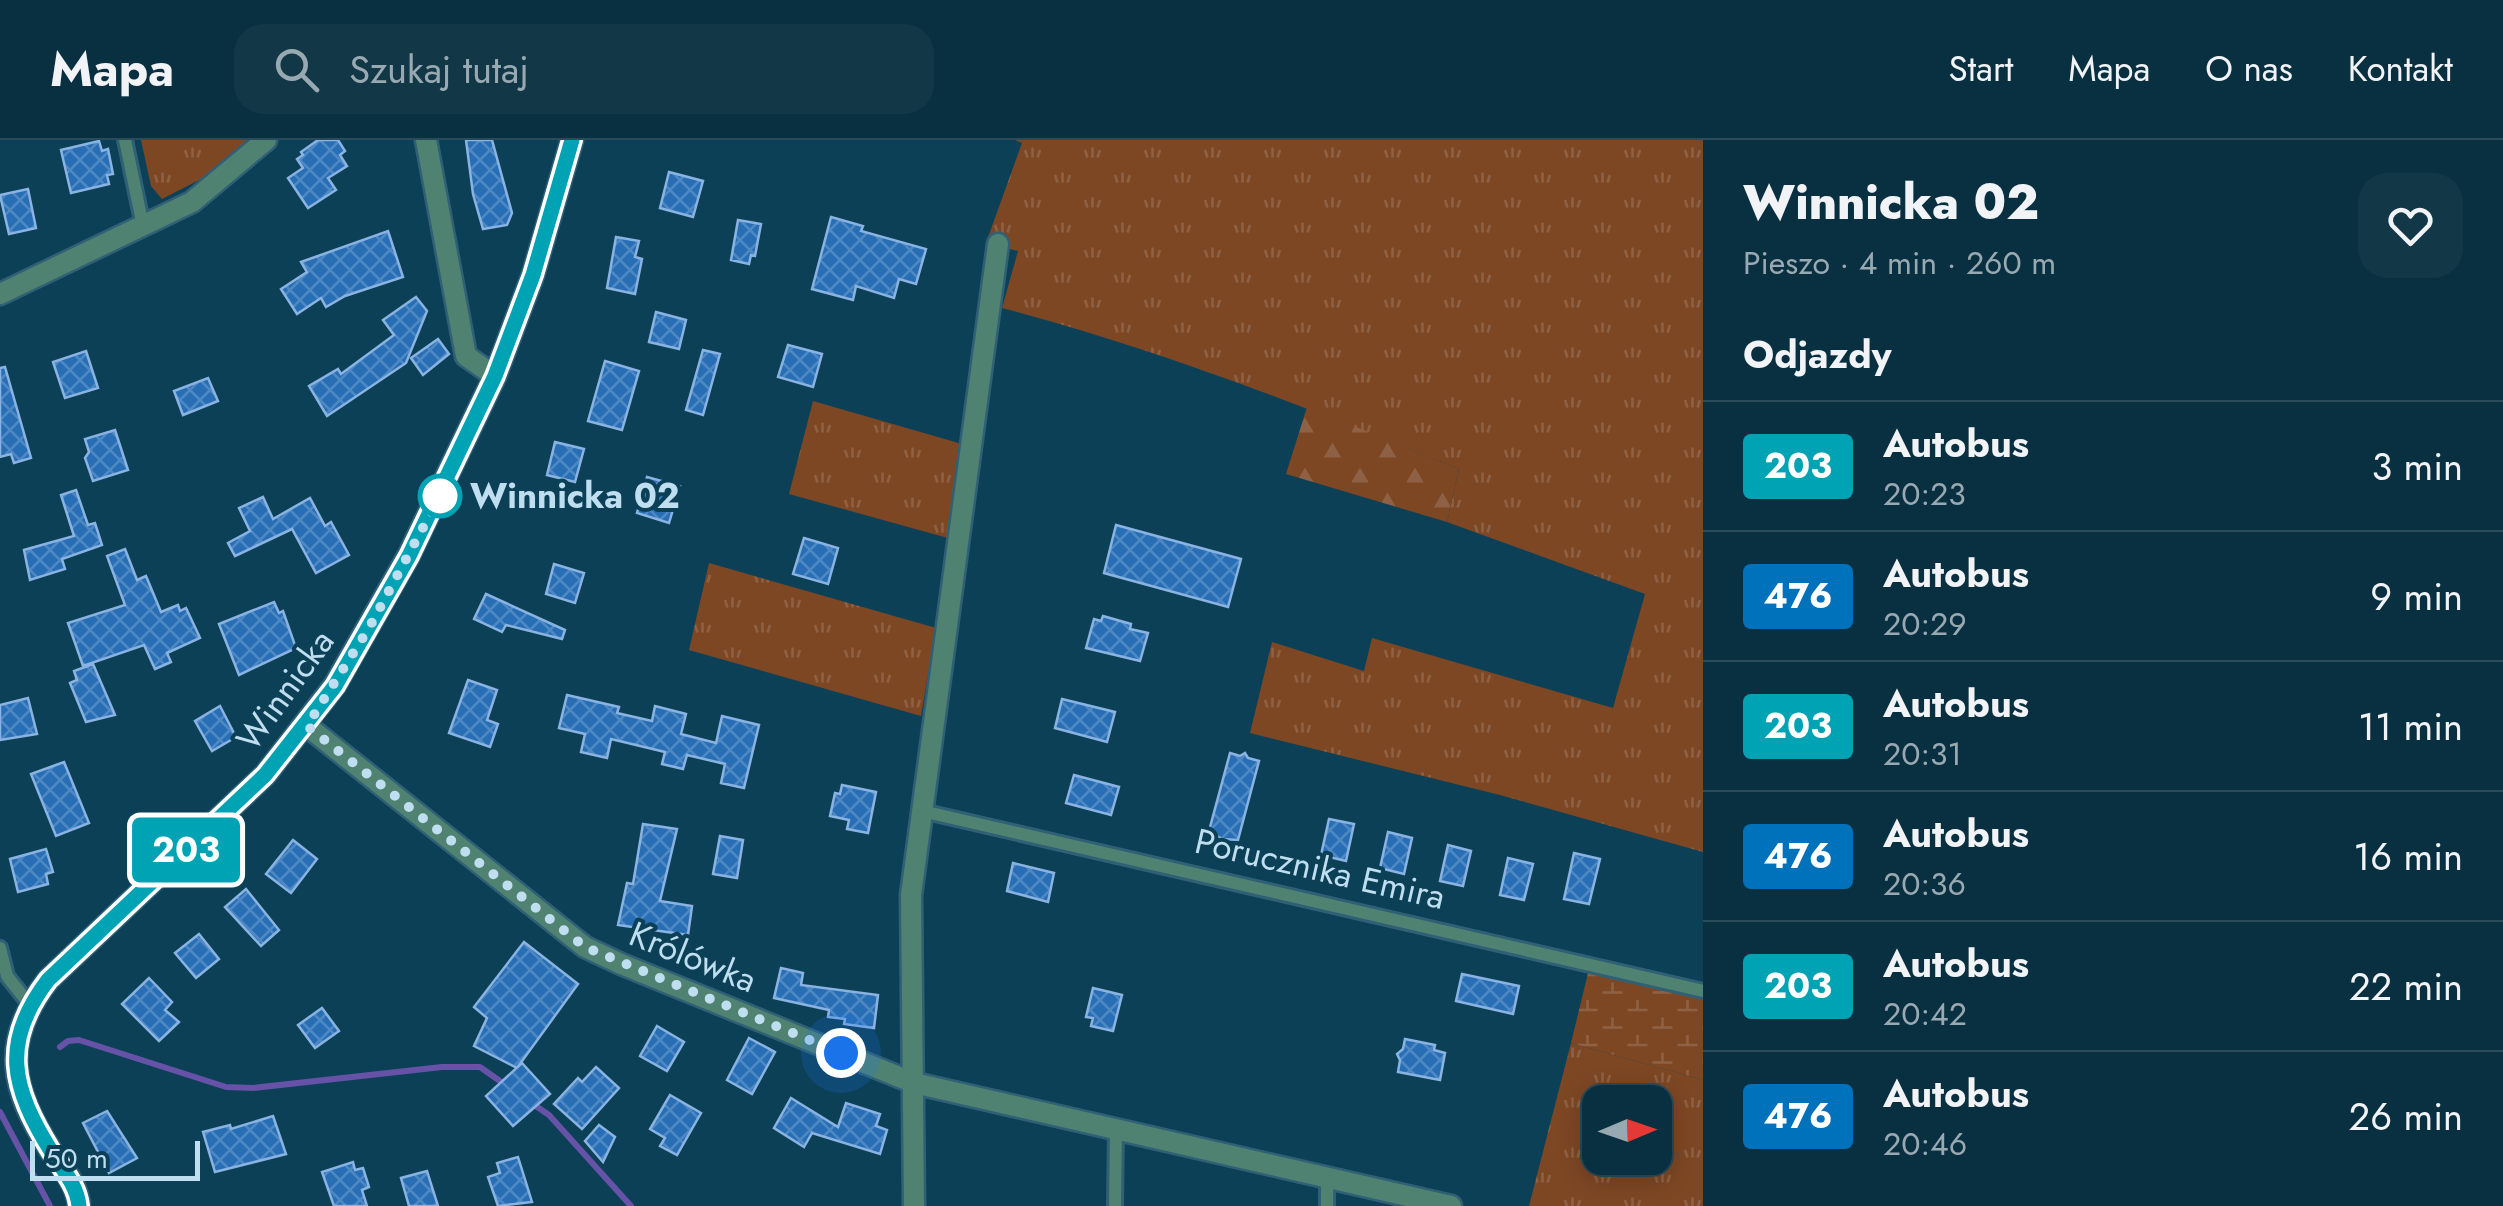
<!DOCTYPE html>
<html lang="pl">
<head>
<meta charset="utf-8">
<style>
  :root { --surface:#093041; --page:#123848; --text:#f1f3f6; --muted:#99a9b1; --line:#294b5a }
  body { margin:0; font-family:Jost,sans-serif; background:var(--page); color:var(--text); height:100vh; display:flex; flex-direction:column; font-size:38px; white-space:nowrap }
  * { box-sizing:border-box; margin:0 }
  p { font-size:32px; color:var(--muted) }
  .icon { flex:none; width:55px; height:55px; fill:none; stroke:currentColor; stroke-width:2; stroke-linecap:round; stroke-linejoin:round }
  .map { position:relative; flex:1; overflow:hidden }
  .side { display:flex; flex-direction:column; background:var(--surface); width:800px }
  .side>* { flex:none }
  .badge { padding:0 20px; border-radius:8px; font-size:35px; line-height:65px }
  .needle { width:65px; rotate:88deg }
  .tools { position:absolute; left:1582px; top:945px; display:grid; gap:20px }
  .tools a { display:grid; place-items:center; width:90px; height:90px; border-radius:20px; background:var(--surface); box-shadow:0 5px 25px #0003,0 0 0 2px var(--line); font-size:50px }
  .scale { position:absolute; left:30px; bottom:25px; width:170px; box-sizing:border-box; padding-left:10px; border:5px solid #bfdeef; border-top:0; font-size:28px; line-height:35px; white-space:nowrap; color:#bfdeef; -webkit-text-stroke:8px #0c4057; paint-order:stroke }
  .you { position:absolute; width:50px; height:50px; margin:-25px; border:8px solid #fff; border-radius:50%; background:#1a73e8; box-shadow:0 0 0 15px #1a73e833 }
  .map>.badge { position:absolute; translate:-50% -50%; box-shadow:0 0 0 5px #fff }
  h2 { padding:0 40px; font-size:38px; line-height:90px }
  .round { display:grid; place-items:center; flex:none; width:105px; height:105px; border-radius:30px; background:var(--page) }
  .overview { display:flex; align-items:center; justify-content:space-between; height:170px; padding:0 40px }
  h1 { font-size:48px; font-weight:800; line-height:75px }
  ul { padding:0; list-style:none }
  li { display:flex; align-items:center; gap:30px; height:130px; padding:0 40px; border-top:2px solid var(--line) }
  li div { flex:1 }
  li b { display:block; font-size:38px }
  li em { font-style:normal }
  li .badge { min-width:110px; font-weight:700; text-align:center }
  header { display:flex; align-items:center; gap:60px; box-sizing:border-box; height:140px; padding:0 50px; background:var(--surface); border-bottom:2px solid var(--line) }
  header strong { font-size:48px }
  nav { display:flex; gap:55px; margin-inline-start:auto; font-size:35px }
  .search { width:700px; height:90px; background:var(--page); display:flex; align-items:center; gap:25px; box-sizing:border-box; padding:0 35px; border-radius:30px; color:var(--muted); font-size:38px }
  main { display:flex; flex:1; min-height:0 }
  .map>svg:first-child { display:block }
</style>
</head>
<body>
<header>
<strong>Mapa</strong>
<div class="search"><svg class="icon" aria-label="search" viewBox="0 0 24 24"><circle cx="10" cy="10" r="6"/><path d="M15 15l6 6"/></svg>Szukaj tutaj</div>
<nav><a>Start</a><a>Mapa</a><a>O nas</a><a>Kontakt</a></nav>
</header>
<main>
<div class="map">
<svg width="1703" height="1066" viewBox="0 0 1703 1066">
  <defs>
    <pattern id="grass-tufts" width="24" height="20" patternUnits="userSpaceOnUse" patternTransform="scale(2.5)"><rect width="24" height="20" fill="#7d4724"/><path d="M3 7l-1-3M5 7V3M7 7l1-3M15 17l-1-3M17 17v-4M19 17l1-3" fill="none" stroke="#8e6144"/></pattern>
    <pattern id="forest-firs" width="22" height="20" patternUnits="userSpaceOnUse" patternTransform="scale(2.5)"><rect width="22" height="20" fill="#7d4724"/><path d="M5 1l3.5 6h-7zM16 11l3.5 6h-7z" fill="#8e6144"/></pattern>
    <pattern id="wetland-marsh" width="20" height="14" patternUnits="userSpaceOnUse" patternTransform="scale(2.5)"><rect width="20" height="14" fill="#7d4724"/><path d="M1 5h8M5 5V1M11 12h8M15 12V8" fill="none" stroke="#8e6144"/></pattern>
    <pattern id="building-cross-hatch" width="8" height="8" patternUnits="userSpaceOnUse" patternTransform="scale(2.5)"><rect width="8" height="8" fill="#286eb5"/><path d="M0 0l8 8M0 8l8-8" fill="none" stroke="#4f89c3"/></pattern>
  </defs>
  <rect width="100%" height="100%" fill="#0c4057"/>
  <g fill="url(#grass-tufts)" fill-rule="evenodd">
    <path d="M141,0H248L201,39L162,59L151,46Z"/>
    <path d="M1015,0H1703V712L1500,655L1250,593L1272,502L1364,531L1372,498L1613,568L1645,454L1447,382L1459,329C1309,268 1158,209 1002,168L1018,111L986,103L1022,3Z"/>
    <path d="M813,261L962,304L948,398L789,354Z"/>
    <path d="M709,423L936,488L921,576L689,510Z"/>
    <path d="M1571,903L1703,940V1066H1529ZM1600,962H1655V1018H1600Z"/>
  </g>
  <path fill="url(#forest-firs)" d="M1307,267L1459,329L1447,382L1286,334Z"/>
  <path fill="url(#wetland-marsh)" d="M1588,833L1703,856V940L1571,903Z"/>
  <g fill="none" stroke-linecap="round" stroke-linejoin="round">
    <g stroke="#6652a7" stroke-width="6">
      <path d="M60,907L68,901L79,900L226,947L253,948L442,927H480L507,946"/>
      <path d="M530,962L549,975L631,1066"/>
      <path d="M0,972L50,1066"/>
    </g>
  </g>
  <g fill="url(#building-cross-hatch)" stroke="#8ab3e2" stroke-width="2.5">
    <path d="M318,0H338L345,11L340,15L347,26L328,38L336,50L308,68L288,38L303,28L297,19L303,15L301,12Z"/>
    <path d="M466,0H492L512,73L507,85L483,89L473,54Z"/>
    <path d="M99,1L102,11L108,9L113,34L107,35L109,44L71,53L61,10Z"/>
    <path d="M669,32L703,41L693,77L660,68Z"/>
    <path d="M28,49L36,88L9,94L0,55Z"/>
    <path d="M831,77L863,86L861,91L926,109L916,144L899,139L894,158L856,146L853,160L812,149Z"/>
    <path d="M738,80L761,84L755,116L751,115L749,124L731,120Z"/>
    <path d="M388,91L403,137L345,156L326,167L321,158L297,174L281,149L307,132L301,122Z"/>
    <path d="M616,97L639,101L635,117L642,119L635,154L607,148Z"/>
    <path d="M416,157L427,171L406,223L327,276L309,246L338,229L341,234L394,195L383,180Z"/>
    <path d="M656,172L686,180L679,209L649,202Z"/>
    <path d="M438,199L449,214L423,235L411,218Z"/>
    <path d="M788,205L822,214L813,247L778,237Z"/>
    <path d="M703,210L720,214L703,275L686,270Z"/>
    <path d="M86,211L98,248L65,258L53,222Z"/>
    <path d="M605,221L639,231L622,290L588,281Z"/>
    <path d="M5,227L31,318L14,323L11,314L0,317V228Z"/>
    <path d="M208,238L218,261L183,275L174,251Z"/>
    <path d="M115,290L128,330L93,341L85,318L89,312L85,299Z"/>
    <path d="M555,302L584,309L575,342L547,335Z"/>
    <path d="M647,337L680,346L669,383L637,373Z"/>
    <path d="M76,350L88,385L95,383L102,405L62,419L65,429L30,440L24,410L74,396L61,355Z"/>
    <path d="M263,357L273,379L310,358L325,386L331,382L349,415L316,433L292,389L235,416L228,403L250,391L239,368Z"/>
    <path d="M1116,385L1241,419L1228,467L1104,433Z"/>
    <path d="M804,398L838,408L828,444L793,434Z"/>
    <path d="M125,409L137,440L146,436L161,472L178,465L180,471L186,468L200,498L167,513L171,522L155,529L144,505L83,526L68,483L125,465L107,416Z"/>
    <path d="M554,424L584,433L575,463L546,454Z"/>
    <path d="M486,454L565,490L562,499L506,485L502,492L474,479Z"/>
    <path d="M274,462L279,473L283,471L296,508L239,535L219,484Z"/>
    <path d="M1103,476L1131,484L1130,489L1148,493L1140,521L1086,508L1094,479L1101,481Z"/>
    <path d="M93,524L115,575L86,582L70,543L77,540L74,531Z"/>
    <path d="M468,540L497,550L487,580L498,584L490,607L449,593Z"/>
    <path d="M567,555L619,567L617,573L652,581L655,566L686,574L681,594L716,603L722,576L759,585L744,648L721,643L725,624L687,615L683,629L662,624L665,612L611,599L607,618L581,612L585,594L559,588Z"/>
    <path d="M28,558L37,594L0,600V565Z"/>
    <path d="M1062,559L1115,572L1107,602L1055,588Z"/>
    <path d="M220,566L236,597L212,611L195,581Z"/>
    <path d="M1230,613L1240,616L1245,613L1248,618L1259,621L1238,700L1222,699L1209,691Z"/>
    <path d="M64,622L89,683L56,696L31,634Z"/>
    <path d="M1074,635L1119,647L1111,675L1066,663Z"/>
    <path d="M842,645L876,652L868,693L847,689L849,680L830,676L835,653L840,654Z"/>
    <path d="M1329,679L1354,684L1346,721L1321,715Z"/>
    <path d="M643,684L677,689L660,761L692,766L688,795L618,785L627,743L633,744Z"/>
    <path d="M1388,692L1412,698L1404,734L1380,728Z"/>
    <path d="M720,696L743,700L737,738L713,734Z"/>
    <path d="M293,700L317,719L291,753L266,734Z"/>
    <path d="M1448,705L1471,711L1463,746L1440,741Z"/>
    <path d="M46,709L53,732L46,734L48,744L18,752L10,719Z"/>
    <path d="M1574,713L1600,719L1589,764L1564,759Z"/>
    <path d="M1508,718L1533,724L1524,760L1500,755Z"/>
    <path d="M1013,723L1054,733L1048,762L1007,751Z"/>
    <path d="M246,749L279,790L261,806L225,767Z"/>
    <path d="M199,794L219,819L196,838L175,813Z"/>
    <path d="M524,802L578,844L517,928L474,906L487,878L474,867Z"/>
    <path d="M781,828L803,833L801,845L878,855L874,888L844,884L845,879L828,877L829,870L774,858Z"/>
    <path d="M1462,834L1519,846L1513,874L1456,861Z"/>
    <path d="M149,838L172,862L165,870L179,882L159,901L122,864Z"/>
    <path d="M1093,848L1122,855L1113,891L1091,886L1093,878L1086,877Z"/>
    <path d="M322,868L339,891L315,908L298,885Z"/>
    <path d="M657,886L684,902L667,931L640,916Z"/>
    <path d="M749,898L775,912L752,954L727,940Z"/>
    <path d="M1405,899L1435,905L1434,910L1445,913L1440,940L1398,932L1400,920L1397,914L1403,909Z"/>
    <path d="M522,923L550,954L513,986L486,956Z"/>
    <path d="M596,927L619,948L582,989L554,964L578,938L582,942Z"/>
    <path d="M670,955L701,973L677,1015L660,1006L665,998L650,989Z"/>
    <path d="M791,958L838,987L846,963L880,974L876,986L887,990L880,1014L812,993L804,1007L774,988Z"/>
    <path d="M107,971L137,1018L109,1033L83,983Z"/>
    <path d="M273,976L286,1014L215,1032L203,992L230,985L231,989Z"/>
    <path d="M599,985L615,997L603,1022L585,1001Z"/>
    <path d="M518,1017L532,1062L498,1066L488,1037L500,1033L497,1023Z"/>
    <path d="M353,1022L355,1030L363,1028L369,1047L362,1050L367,1066H334L322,1032Z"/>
    <path d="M427,1031L438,1066H409L401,1038Z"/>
  </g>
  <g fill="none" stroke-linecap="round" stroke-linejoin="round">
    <g stroke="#306075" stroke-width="18">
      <g id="lane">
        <path d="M125,0L143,86"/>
        <path d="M922,671L1703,851"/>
        <path d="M0,808L7,836L30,865"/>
        <path d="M1115,1066L1116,987"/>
        <path d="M1327,1066V1038"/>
      </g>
    </g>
    <g stroke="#306075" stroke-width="25">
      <g id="street">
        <path d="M426,0L466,216L495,236"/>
        <path d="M0,154L192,62L266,0"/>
        <path d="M307,586L585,807L621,824L914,943L1451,1066"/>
        <path d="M914,1066L911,755L998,104"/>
      </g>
    </g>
    <g stroke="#306075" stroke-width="25">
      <path id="secondary" d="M79,1066C77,1044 63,1029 51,1011C11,948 0,903 48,840L265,635L335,545L409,415L495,236L533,135L572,0"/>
    </g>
    <use href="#lane" stroke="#508272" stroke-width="12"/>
    <use href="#street" stroke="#508272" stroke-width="20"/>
    <use href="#secondary" stroke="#56a991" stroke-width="20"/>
  </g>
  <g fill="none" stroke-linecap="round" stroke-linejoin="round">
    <g stroke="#fff" stroke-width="22">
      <path id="line" d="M79,1066C77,1045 62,1029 51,1011C12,948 0,903 48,840L265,635L335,546L409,416L495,236L533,135L572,0"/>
    </g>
    <use href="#line" stroke="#00a3b4" stroke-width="15"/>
    <path stroke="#bfdeef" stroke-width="10" stroke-dasharray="0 18" d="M440,356L369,488L307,586L585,807L841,913"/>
  </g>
  <circle fill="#fff" stroke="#00a3b4" stroke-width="5" cx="440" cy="356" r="20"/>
  <g text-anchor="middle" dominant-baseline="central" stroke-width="8" stroke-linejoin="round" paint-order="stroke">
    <g font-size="35" font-weight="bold" fill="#bfdeef" stroke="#0c4057" text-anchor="start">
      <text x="470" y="356">Winnicka 02</text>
    </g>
    <g font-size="35" fill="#bfdeef" stroke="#0c4057">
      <text transform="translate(285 550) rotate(-54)">Winnicka</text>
      <text transform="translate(1320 729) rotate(13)">Porucznika Emira</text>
      <text transform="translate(693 817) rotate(22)">Królówka</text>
    </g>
  </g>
</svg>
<div class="tools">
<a><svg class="needle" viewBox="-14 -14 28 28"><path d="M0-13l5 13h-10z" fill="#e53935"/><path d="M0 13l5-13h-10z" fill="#99a9b1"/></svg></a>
</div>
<div class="scale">50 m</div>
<div class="you" style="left:841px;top:913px"></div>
<b class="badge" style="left:186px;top:710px;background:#00a3b4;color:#fff">203</b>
</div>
<section class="side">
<div class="overview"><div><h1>Winnicka 02</h1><p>Pieszo · 4 min · 260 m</p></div><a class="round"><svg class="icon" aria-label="heart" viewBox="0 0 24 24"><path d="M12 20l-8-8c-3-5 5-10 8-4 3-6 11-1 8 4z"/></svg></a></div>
<h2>Odjazdy</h2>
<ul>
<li><span class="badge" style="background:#00a3b4;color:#fff">203</span><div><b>Autobus</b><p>20:23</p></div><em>3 min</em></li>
<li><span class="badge" style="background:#0072bc;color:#fff">476</span><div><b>Autobus</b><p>20:29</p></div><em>9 min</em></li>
<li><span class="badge" style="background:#00a3b4;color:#fff">203</span><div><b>Autobus</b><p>20:31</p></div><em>11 min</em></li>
<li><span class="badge" style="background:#0072bc;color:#fff">476</span><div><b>Autobus</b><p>20:36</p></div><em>16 min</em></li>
<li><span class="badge" style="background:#00a3b4;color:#fff">203</span><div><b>Autobus</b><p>20:42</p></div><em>22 min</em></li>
<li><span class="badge" style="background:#0072bc;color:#fff">476</span><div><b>Autobus</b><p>20:46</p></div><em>26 min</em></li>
</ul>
</section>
</main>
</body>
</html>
